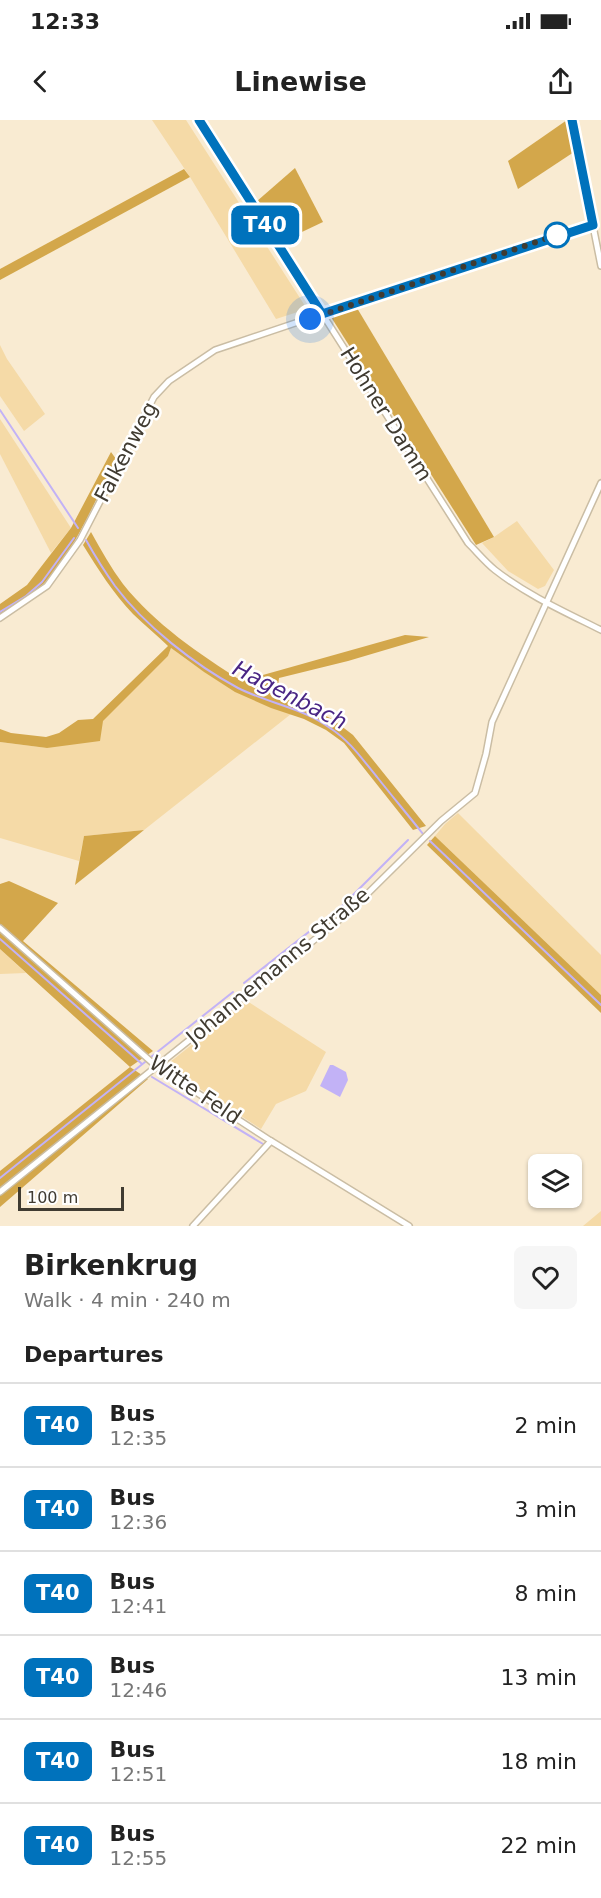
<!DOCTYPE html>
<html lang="en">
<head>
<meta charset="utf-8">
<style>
  :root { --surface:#fff; --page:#f6f6f6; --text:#222; --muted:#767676; --line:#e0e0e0 }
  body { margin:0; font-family:"DejaVu Sans",sans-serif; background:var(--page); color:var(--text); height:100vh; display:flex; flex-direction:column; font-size:22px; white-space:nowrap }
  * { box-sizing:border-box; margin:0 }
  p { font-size:20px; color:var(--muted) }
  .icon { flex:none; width:33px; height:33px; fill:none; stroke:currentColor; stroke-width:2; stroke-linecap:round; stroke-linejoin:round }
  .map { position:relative; height:1106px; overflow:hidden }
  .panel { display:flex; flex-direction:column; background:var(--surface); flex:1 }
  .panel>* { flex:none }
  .badge { padding:0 12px; border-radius:9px; font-size:21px; line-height:39px }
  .controls { position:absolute; left:528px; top:1034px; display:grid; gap:12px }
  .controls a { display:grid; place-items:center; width:54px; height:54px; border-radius:9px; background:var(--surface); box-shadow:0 2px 4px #0004; font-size:30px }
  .scale { position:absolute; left:18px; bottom:15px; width:106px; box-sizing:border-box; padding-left:6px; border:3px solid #403b31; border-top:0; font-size:16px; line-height:21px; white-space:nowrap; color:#403b31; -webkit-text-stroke:4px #fff; paint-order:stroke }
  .you { position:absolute; width:30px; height:30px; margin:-15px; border:4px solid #fff; border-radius:50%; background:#1a73e8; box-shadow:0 0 0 9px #1a73e833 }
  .map>.badge { position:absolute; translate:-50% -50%; box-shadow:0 0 0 3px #fff }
  h2 { padding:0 24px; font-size:22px; line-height:54px }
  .round { display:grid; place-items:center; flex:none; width:63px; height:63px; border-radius:9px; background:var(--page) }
  .summary { display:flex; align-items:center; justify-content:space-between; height:102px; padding:0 24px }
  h1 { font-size:28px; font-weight:700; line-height:45px }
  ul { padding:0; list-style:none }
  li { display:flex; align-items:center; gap:18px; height:84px; padding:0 24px; border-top:2px solid var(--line) }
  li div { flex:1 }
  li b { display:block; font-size:22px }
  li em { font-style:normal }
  li .badge { min-width:66px; font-weight:700; text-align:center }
  .status { display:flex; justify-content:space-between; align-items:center; height:42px; padding:0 30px; background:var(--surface); direction:ltr }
  .status svg { height:16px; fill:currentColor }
  header { display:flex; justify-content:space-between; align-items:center; height:78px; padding:0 24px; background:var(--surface); font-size:27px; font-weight:700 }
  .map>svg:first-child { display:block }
</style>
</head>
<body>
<div class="status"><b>12:33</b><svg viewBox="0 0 49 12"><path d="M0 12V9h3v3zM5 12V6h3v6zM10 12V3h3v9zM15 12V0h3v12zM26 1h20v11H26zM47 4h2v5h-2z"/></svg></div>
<header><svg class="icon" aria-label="back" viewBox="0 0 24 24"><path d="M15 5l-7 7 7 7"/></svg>Linewise<svg class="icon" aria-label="share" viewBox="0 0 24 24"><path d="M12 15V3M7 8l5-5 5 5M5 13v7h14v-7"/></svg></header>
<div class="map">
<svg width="601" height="1106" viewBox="0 0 601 1106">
  <rect width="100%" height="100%" fill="#f9ebd2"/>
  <g fill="#f5daa7">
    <path d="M152,0H186L307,189L276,199L190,57Z"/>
    <path d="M0,225L7,239L45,294L24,311L0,276Z"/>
    <path d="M0,299L71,408L51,433L0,334Z"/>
    <path d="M517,401L554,450L545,466L538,469L508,451L482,423L494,417Z"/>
    <path d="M171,528C211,558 242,578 291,594L144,710L84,716L79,741L0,718V622L47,628L102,601L168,536Z"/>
    <path d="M458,693L601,835V875L435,716L445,704Z"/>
    <path d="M0,829L26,853L0,854Z"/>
    <path d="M247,881L326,932L306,971L276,984L261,1009L165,946Z"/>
    <path d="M601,1091V1106H583Z"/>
  </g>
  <g fill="#d3a74b">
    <path d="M567,0L574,32L518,69L508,41Z"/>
    <path d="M295,48L323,102L285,120L256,82Z"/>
    <path d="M184,49L190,57L0,160V149Z"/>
    <path d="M357,188L494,417L476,425L331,197Z"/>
    <path d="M111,332L116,339C93,384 69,447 28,478C19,484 9,489 0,494V484L27,465L71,408Z"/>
    <path d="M91,412C101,430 111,448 123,464C155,504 199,534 242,561L405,515L429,517L348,541L279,558L277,576L308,587L332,599L353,615L426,706L413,710L344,623L326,610L304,599L271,588L235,572L204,552L171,528L168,536L103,601L100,621L47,628L0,622V609L11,613L46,617L59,613L78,600L93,599L168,526C157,515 144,505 133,494C113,473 98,449 83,425Z"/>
    <path d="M144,710L75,765L84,716Z"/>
    <path d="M435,716L601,875V893L427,725Z"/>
    <path d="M9,761L58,783L23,821L153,931L130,947L148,959L0,1087V1051L130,947L0,829V764Z"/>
  </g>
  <path fill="#c2b2f6" d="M330,945H333L346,952L348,960L340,977L320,966Z"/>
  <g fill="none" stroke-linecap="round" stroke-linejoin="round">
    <g stroke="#c2b2f6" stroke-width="2">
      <path d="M0,290L78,408"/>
      <path d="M86,420C95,436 105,452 115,466C145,506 195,545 238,568C267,583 304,588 330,608C350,621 362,639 377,657C392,676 408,695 423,714"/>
      <path d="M0,492L26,476L42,462L74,418"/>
      <path d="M430,721L601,885"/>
      <path d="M0,819L142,944"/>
      <path d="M244,863L343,785L408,720"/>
      <path d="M151,937L233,872"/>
      <path d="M152,957L263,1024"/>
      <path d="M0,1058L145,942"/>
    </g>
    <g stroke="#cabda4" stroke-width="8">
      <g id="minor">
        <path d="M199,0L468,423C477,432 485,442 495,450C527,475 565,492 601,510"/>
        <path d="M572,0L601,146"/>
        <path d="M0,498L47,466L80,420L154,277L169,261L215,230L557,115L593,105"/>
        <path d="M0,808L156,946L271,1021L409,1106"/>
        <path d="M0,1072L349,792L441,701L475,673L486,634L492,602L601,363"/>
        <path d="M193,1106L271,1021"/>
      </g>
    </g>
    <use href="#minor" stroke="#fff" stroke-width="5"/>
  </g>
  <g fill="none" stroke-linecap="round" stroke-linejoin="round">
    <g stroke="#fff" stroke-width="14">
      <path id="line" d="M199,0L322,194L593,105L572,0"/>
    </g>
    <use href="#line" stroke="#0072bc" stroke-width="9"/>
    <path stroke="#403b31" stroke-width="6" stroke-dasharray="0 10.8" d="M310,199L557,115"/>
  </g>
  <circle fill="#fff" stroke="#0072bc" stroke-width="3" cx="557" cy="115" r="12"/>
  <g text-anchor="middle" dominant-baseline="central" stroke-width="5" stroke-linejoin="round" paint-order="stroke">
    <g font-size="21" fill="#403b31" stroke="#fff">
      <text transform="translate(386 294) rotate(58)">Hohner Damm</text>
      <text transform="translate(126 332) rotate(-62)">Falkenweg</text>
      <text transform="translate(278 846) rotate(-40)">Johannemanns Straße</text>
      <text transform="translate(195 970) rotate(34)">Witte Feld</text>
    </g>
    <g font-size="22" font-style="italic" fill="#492584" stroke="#fff">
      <text transform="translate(290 575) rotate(27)">Hagenbach</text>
    </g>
  </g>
</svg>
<div class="controls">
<a><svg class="icon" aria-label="layers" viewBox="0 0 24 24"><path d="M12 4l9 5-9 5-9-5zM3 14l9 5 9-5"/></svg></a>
</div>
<div class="scale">100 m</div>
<div class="you" style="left:310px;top:199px"></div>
<b class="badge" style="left:265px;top:105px;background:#0072bc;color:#fff">T40</b>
</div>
<section class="panel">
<div class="summary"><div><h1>Birkenkrug</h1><p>Walk · 4 min · 240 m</p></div><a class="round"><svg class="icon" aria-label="heart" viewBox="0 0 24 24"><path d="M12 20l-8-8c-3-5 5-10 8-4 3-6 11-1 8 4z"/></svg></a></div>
<h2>Departures</h2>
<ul>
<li><span class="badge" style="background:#0072bc;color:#fff">T40</span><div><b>Bus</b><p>12:35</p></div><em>2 min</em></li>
<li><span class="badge" style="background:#0072bc;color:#fff">T40</span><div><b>Bus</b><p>12:36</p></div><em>3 min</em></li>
<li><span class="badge" style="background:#0072bc;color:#fff">T40</span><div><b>Bus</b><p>12:41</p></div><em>8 min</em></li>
<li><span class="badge" style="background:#0072bc;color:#fff">T40</span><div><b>Bus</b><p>12:46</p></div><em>13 min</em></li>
<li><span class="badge" style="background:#0072bc;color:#fff">T40</span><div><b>Bus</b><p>12:51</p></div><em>18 min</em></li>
<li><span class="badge" style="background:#0072bc;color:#fff">T40</span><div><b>Bus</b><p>12:55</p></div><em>22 min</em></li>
</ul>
</section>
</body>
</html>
